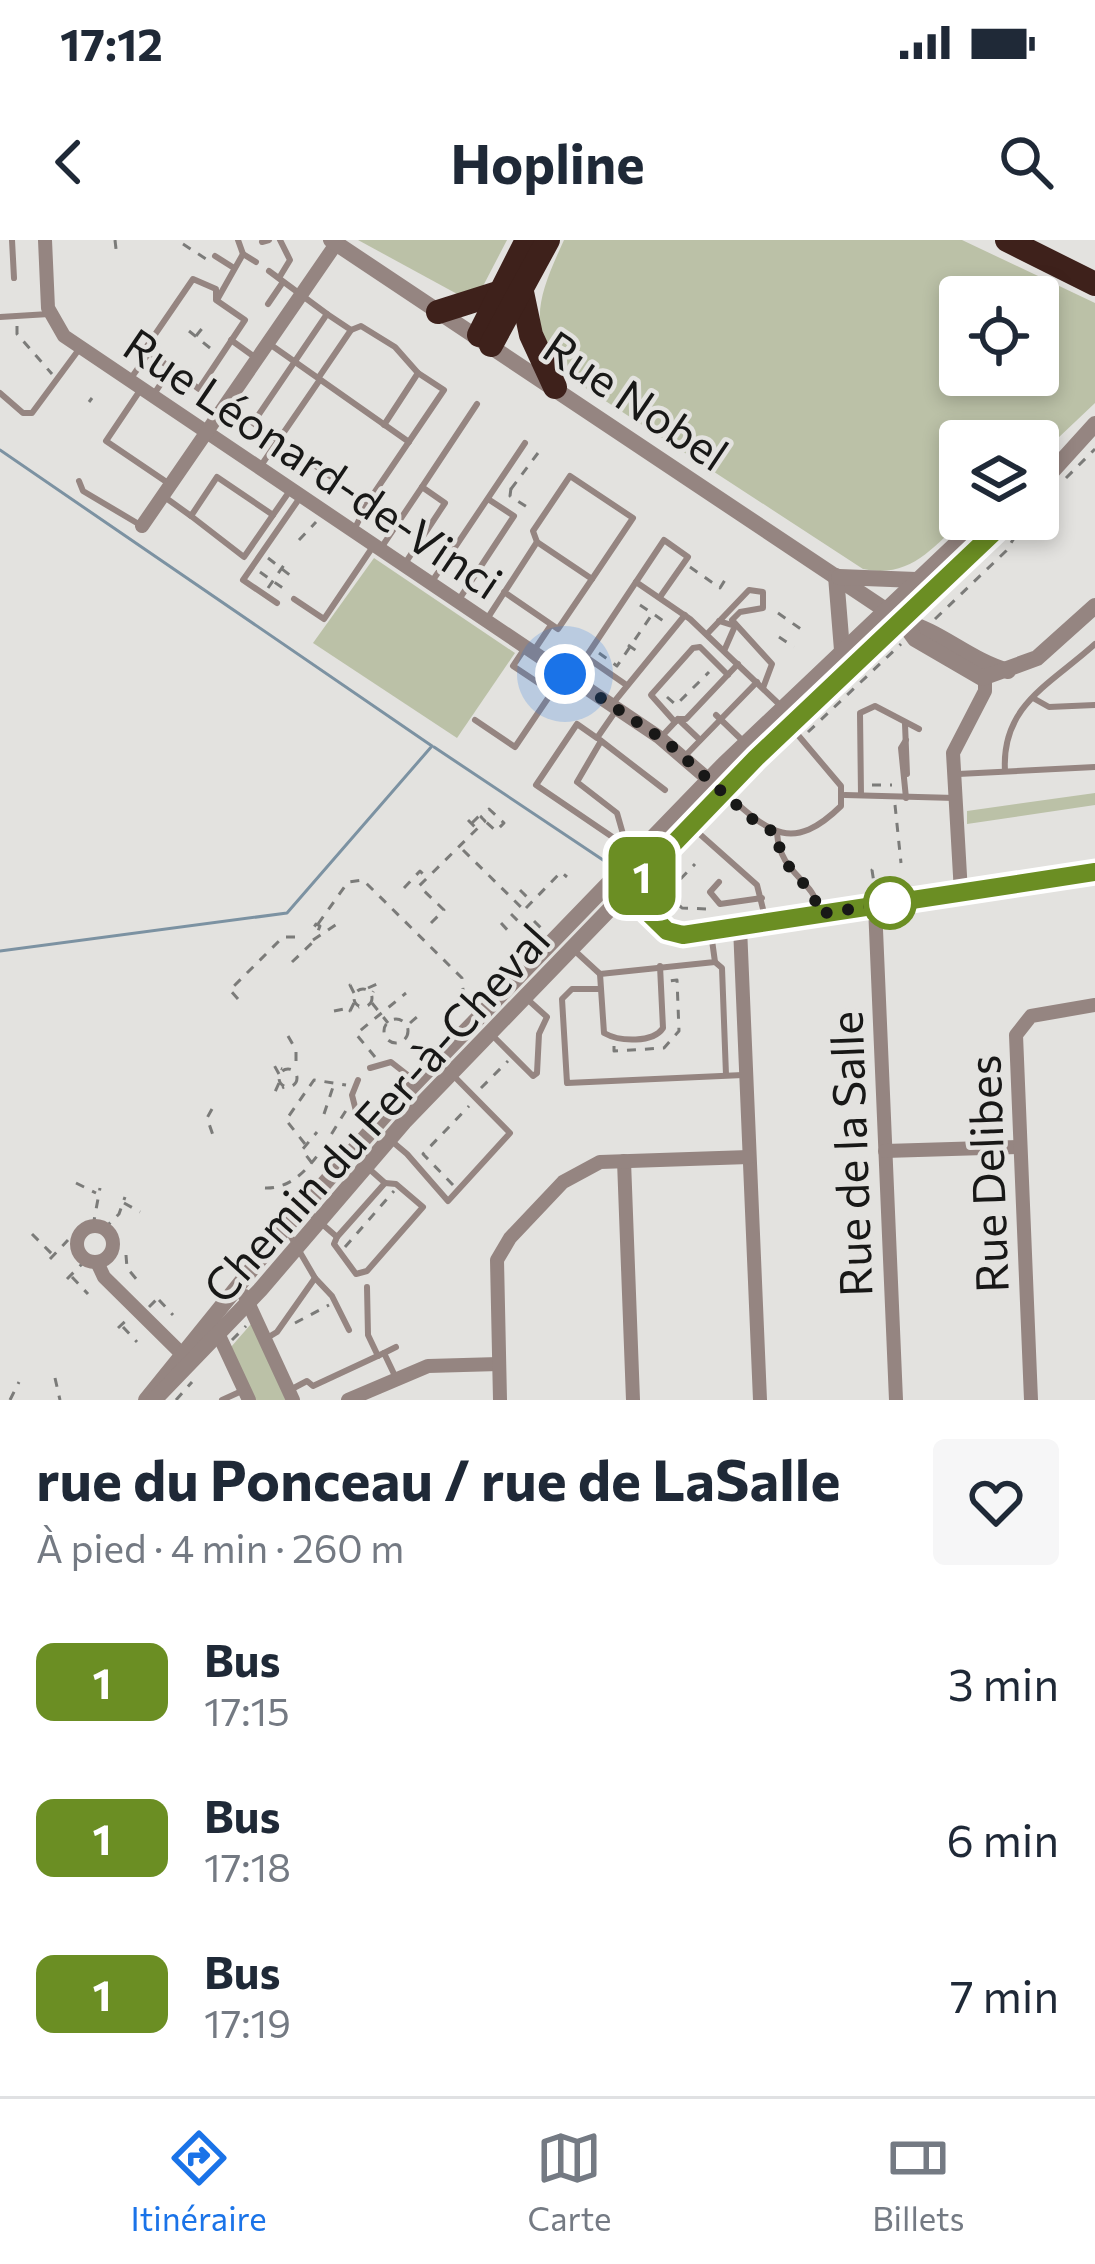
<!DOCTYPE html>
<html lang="fr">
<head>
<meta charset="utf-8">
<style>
  :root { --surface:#fff; --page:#f6f6f7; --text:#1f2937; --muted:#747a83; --line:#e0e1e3; --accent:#1a73e8 }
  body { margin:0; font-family:Commissioner,sans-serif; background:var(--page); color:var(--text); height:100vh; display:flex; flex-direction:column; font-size:45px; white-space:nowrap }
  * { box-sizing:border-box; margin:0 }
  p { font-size:39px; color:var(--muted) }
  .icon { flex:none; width:66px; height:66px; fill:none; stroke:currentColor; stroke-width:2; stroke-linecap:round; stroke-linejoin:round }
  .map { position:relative; height:1160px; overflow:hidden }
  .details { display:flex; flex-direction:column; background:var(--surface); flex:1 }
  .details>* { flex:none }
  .badge { padding:0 24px; border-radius:18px; font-size:42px; line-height:78px }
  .controls { position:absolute; left:939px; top:36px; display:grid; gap:24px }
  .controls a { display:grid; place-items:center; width:120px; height:120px; border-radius:12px; background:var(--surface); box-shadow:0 6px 18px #0003; font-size:60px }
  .you { position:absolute; width:60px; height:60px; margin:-30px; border:9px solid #fff; border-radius:50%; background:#1a73e8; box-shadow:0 0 0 18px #1a73e833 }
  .map>.badge { position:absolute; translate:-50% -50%; box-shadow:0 0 0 6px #fff }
  .round { display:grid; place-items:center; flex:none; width:126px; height:126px; border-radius:12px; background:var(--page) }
  .headline { display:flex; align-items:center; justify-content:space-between; height:204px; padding:0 36px }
  h1 { font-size:57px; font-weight:700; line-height:90px }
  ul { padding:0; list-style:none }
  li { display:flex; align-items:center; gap:36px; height:156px; padding:0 36px }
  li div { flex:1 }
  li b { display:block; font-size:45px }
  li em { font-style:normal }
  li .badge { min-width:132px; font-weight:700; text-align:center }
  .status { display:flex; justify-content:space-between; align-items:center; height:84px; padding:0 60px; background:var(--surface); direction:ltr }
  .status svg { height:33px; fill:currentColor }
  header { display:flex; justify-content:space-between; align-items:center; height:156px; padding:0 36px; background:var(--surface); font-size:54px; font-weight:700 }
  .tabs { display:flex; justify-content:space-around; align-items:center; height:168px; border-top:3px solid var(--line); background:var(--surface); font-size:33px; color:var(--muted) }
  .tabs a { display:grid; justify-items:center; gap:6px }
  .tabs .current { color:var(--accent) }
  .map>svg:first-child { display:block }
</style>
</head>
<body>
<div class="status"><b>17:12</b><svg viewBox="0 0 49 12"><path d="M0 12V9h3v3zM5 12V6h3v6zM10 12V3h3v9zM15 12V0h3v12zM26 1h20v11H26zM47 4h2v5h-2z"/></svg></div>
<header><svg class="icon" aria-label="back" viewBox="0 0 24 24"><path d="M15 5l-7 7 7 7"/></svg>Hopline<svg class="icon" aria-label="search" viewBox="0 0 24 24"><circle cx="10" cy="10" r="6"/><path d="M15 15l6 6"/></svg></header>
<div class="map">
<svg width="1095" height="1160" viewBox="0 0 1095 1160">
  <rect width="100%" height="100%" fill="#e3e2df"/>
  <g fill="#bbc1a7" fill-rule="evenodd">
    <path d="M358,0H507L482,48L459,55Z"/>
    <path d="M564,0H962L1095,63V163L1038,217V201H960L964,279C932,308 910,339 863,329L581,145C522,97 536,61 564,0ZM960,57H1038V135H960Z"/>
    <path d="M374,318L515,413L457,498L313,403Z"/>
    <path d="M1095,553V565L967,584V571Z"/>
    <path d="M251,1084L286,1160H256L231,1107Z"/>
  </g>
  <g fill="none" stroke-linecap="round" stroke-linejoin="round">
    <g stroke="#7c92a2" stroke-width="3">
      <path d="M0,210L432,506L287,673L0,711"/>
      <path d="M434,507L612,626"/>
    </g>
    <g stroke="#7b7b79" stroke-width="3" stroke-dasharray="9 9" stroke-linecap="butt">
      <path d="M115,0L116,9"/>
      <path d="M183,4L206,19"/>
      <path d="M17,86V94L52,134"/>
      <path d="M189,91L215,112"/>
      <path d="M196,96L204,86"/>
      <path d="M89,162L92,158"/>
      <path d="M1066,238L1095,209"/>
      <path d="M511,248L510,256L530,269"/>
      <path d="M511,249L541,209"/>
      <path d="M299,300L316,282"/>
      <path d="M268,318L291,336"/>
      <path d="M690,327L720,348L725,340"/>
      <path d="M260,332L287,351"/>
      <path d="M268,348L284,325"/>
      <path d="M640,365L668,384"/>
      <path d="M778,373L805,392"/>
      <path d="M935,379L1006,311L1026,279"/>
      <path d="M779,397L794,407"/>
      <path d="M628,405L641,414"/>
      <path d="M599,413L617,426L653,373"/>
      <path d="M667,457L676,465L709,432"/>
      <path d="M808,492L901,404"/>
      <path d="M872,545H892"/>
      <path d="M895,565L901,623"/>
      <path d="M468,580L476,588"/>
      <path d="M472,583L483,572"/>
      <path d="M463,610L526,672"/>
      <path d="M404,648L420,631L426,637"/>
      <path d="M520,650L532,662"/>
      <path d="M668,652L695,624"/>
      <path d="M653,656L662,649L682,668L707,669"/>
      <path d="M876,656L872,630L877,626"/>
      <path d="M526,668L561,632L567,637"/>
      <path d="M511,674L522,685"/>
      <path d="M534,681L543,690"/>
      <path d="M431,683L444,670L419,646L485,581L481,577L489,569L504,583L496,591L485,581"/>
      <path d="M501,683L512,695"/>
      <path d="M316,684L320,686L318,691L313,689Z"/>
      <path d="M318,684L348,642L363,640L462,738L463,750"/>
      <path d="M313,700L337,684"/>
      <path d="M292,722L312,703L309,696"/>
      <path d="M368,748L377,744L373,752"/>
      <circle cx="363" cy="758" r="9"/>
      <path d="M354,753L350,745L358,748"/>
      <path d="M238,759L230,750L283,697H296"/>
      <path d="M354,763L350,771L359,767"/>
      <path d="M372,763L388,783"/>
      <path d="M334,771L349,768"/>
      <circle cx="396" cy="791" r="12"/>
      <path d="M410,783L419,775"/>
      <path d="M288,796L296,810V824"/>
      <path d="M614,806V811L664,808L679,791L677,740L669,741"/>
      <path d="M375,817L356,794L406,753"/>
      <circle cx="288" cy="838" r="9"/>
      <path d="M279,834L274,825L282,829"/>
      <path d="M279,843L275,852L284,847"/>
      <path d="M481,848L508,821"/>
      <path d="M212,869L207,878L215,901"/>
      <path d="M324,874L333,847"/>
      <path d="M305,904L286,880L314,840L346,845"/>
      <path d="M312,923L302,910L317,892"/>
      <path d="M76,943L96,953"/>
      <path d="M453,945L423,914L469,866"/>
      <path d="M265,948C305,950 327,899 347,869"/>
      <path d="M124,963L140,972"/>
      <path d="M93,986L100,948"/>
      <path d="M104,989L119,974L125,957"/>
      <path d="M32,994L53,1015"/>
      <path d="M345,1007L394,951"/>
      <path d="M126,1015L127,1028L138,1041"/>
      <path d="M50,1019L68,1000"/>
      <path d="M72,1037L88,1054"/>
      <path d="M67,1039L83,1023"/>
      <path d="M159,1060L173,1075"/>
      <path d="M149,1067L160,1056"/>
      <path d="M295,1083L329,1065"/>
      <path d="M123,1087L137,1102"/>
      <path d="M118,1088L130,1077"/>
      <path d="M232,1100L246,1086"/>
      <path d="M55,1138L60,1160"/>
      <path d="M10,1160L19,1142"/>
      <path d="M176,1160L192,1142"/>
    </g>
    <g stroke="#958581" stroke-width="6">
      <path d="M12,0L14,38"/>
      <path d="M238,0L243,14"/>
      <path d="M262,2L269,0"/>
      <path d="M215,16L234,28"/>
      <path d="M269,31L327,74L253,183L368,262L355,288"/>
      <path d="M279,38L290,20L280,0"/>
      <path d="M193,39L216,49V60L245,80L199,149L145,109Z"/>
      <path d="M217,60L243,14L256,22"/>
      <path d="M268,64L283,42"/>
      <path d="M0,77L49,74"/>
      <path d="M351,90L361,86L395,107L418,133"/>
      <path d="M231,100L256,118"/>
      <path d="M271,105L409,202"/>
      <path d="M319,137L351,90L327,74"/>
      <path d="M129,141L148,114"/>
      <path d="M141,149L106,201L168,243"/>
      <path d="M0,153L23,173H32L80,108"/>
      <path d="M152,157L170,130"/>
      <path d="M260,227L319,141"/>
      <path d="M79,241L83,251L142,286"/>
      <path d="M422,247L477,164"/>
      <path d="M166,258L191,276L217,237L273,275L289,252"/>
      <path d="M368,262L444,150L418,133L384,185"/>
      <path d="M191,276L244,317L273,275"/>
      <path d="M537,302L533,291L570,236L633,278L592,339"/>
      <path d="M381,308L422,247L445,263L406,322"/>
      <path d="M433,340L525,203"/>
      <path d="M636,342L664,300L688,317L660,357"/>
      <path d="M460,358L514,276L488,259"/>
      <path d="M294,359L324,379L372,308"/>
      <path d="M277,363L243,340L299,259"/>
      <path d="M487,379L537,302L592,339L558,389L504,352"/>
      <path d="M719,381L735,386L724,411"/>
      <path d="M707,394L749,350L763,352V368L740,372L732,380L772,424L763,448"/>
      <path d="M525,408L513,426L552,452"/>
      <path d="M533,412L551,385"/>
      <path d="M625,444L586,417L636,342L690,379L781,466"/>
      <path d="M1033,458L1049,467L1095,465"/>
      <path d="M614,462L685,375"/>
      <path d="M615,472L597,498L577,484L536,545L636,613"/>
      <path d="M716,475L743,501"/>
      <path d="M678,479H686L738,424"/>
      <path d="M475,480L515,507L563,436"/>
      <path d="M675,482L651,455L693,408L700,407L728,435"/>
      <path d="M905,484L907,534"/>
      <path d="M663,495L678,479L700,500"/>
      <path d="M600,500L665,550"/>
      <path d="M906,500L901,508L906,558"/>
      <path d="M601,501L577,542L617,573L625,601"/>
      <path d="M684,517L757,442"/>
      <path d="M1005,531C1001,465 1051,444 1095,404"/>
      <path d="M958,534L1095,527"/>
      <path d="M726,554C769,592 792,614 841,566V546L792,488"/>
      <path d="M845,555L955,558"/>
      <path d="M861,555L860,473L875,466L919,489"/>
      <path d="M694,589L757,645L766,681"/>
      <path d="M777,593C780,635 813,638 819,670"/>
      <path d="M719,642L710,652L720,664L762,658"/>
      <path d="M575,711L600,734L715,722L711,693"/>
      <path d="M715,722L722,728L726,835"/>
      <path d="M600,734L604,793C620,802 653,803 663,788L660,726"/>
      <path d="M600,749H572L562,759L567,843L743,835"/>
      <path d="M493,796L533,836L537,833L539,794L547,777L526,758"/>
      <path d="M370,828L391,822L414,840"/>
      <path d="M358,840L352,855L356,871L407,914L448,961L510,893L439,821"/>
      <path d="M306,970L337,997L385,943L367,927"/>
      <path d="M287,990L315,1038"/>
      <path d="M337,997L334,1004L356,1034L367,1031L423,967L396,944L385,943"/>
      <path d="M367,1047L368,1095L378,1116"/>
      <path d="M267,1098L277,1092L315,1038L332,1056L349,1090"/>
      <path d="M384,1113L396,1107"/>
      <path d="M290,1150L307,1141L313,1146L384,1113L396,1138"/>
      <path d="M222,1160L244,1150"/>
    </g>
    <g stroke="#958581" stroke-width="14">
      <path d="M45,0L48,68L64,96L659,497L723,552"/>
      <path d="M142,286L336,4"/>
      <path d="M620,645L667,691L683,695L1095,632"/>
      <path d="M961,653L953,513L985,451V437"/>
      <path d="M875,666L896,1160"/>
      <path d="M740,687L760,1160"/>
      <path d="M885,911L1019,907"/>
      <path d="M624,921L633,1160"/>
      <circle cx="95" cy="1004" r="18"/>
      <path d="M97,1022L104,1037L189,1121"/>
      <path d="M245,1056L293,1160"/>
      <path d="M216,1089L249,1160"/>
      <path d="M348,1160L428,1126L499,1124"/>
      <path d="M500,1160L497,1020L510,998L563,942L600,922L749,917"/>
      <path d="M1031,1160L1016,795L1031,776L1095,765"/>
    </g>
    <g stroke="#958581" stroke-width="16">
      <path d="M331,0L902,381C941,391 969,420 1008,431"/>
      <path d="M1038,247L1095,184"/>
      <path d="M836,336L842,410"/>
      <path d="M839,337L916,340"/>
      <path d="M902,381L915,399L982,438L1037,418L1095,366"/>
      <path d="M146,1160L285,988L393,866L724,524L982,279"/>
      <path d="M154,1160L260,1050L404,882L751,523L1008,279"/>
    </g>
    <g stroke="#3e211b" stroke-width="24">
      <path d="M1007,0L1095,44"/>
      <path d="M522,52L531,95L555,147"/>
      <path d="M438,72L501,52"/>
      <path d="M479,95L527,0"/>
      <path d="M491,105L548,0"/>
    </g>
  </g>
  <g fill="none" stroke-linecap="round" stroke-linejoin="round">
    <g stroke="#fff" stroke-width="27">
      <path id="line" d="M1008,279L756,518L627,652L667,691L683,695L1095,632"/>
    </g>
    <use href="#line" stroke="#6b8e23" stroke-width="18"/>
    <path stroke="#181817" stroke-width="12" stroke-dasharray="0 21.6" d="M565,434L668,503L760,586L777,593C780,636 814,639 819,674L890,663"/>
  </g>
  <circle fill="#fff" stroke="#6b8e23" stroke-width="6" cx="890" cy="663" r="24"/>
  <g text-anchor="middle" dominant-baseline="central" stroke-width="9" stroke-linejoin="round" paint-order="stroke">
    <g font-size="45" fill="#181817" stroke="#e3e2df">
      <text transform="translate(637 159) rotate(34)">Rue Nobel</text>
      <text transform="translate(314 222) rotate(34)">Rue Léonard-de-Vinci</text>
      <text transform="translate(375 872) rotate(-48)">Chemin du Fer-à-Cheval</text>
      <text transform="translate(849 914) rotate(-92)">Rue de la Salle</text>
      <text transform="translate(986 934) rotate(-92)">Rue Delibes</text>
    </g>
  </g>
</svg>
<div class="controls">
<a><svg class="icon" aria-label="locate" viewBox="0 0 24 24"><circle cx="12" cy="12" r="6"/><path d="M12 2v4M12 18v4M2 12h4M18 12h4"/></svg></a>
<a><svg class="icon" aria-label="layers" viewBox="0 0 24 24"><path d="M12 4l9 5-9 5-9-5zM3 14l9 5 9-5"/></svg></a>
</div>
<div class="you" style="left:565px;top:434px"></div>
<b class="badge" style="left:642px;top:636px;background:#6b8e23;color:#fff">1</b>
</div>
<section class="details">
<div class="headline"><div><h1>rue du Ponceau / rue de LaSalle</h1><p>À pied · 4 min · 260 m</p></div><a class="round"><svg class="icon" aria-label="heart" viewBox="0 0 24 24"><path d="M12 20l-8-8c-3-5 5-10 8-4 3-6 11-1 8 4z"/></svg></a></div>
<ul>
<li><span class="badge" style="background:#6b8e23;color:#fff">1</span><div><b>Bus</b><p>17:15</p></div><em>3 min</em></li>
<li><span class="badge" style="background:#6b8e23;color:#fff">1</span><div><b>Bus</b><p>17:18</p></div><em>6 min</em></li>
<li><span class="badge" style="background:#6b8e23;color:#fff">1</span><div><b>Bus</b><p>17:19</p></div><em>7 min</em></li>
</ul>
</section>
<nav class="tabs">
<a class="current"><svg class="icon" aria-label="directions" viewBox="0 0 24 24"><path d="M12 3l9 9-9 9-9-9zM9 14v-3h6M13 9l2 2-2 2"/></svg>Itinéraire</a>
<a><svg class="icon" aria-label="map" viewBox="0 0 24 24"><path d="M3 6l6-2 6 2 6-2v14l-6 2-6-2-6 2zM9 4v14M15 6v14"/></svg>Carte</a>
<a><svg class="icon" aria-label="tickets" viewBox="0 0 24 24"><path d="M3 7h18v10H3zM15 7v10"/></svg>Billets</a>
</nav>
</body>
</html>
